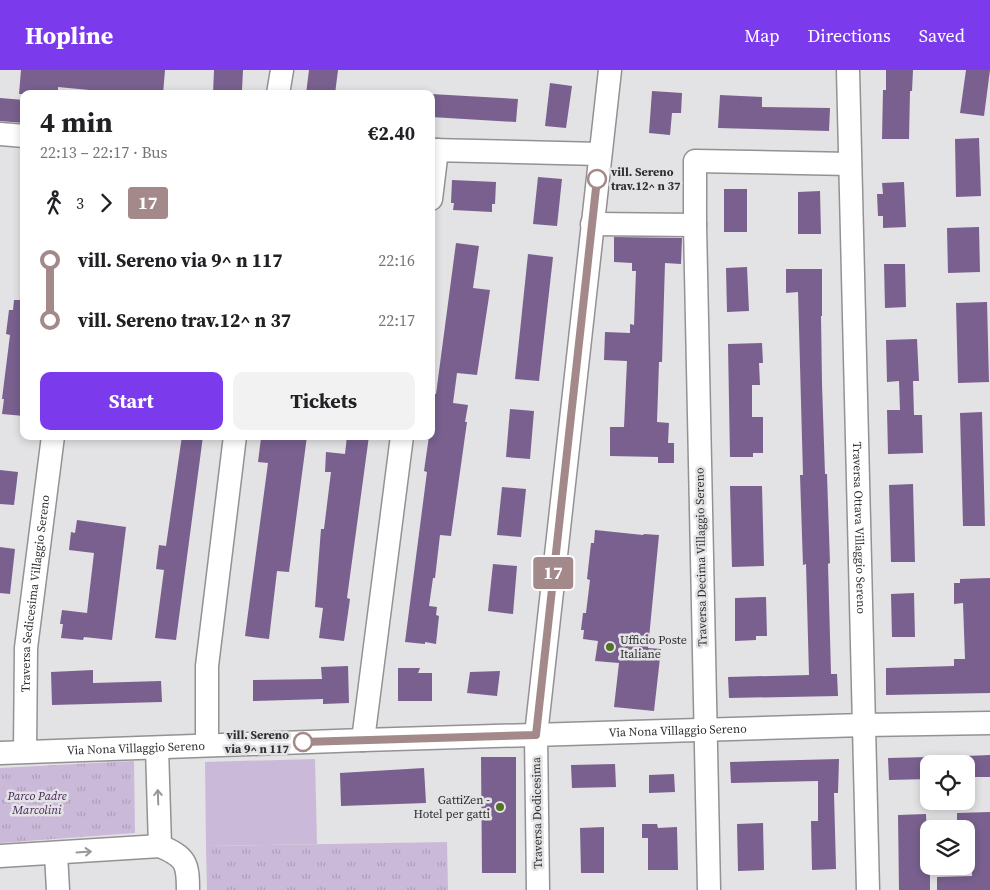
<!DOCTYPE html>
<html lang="en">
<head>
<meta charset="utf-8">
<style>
  :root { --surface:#fff; --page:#f2f2f2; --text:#202124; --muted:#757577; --accent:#7c3aed }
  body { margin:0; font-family:"Source Serif 4",serif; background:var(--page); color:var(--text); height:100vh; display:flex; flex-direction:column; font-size:19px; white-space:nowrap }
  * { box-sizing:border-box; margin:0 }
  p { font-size:16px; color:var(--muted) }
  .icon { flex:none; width:28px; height:28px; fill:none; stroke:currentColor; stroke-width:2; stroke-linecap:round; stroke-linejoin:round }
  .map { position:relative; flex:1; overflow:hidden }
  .drawer { position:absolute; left:20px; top:20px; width:415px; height:350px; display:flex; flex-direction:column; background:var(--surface); border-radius:10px; box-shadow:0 2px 8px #0003 }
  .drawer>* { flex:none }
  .badge { padding:0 10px; border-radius:4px; font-size:18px; line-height:32px }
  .buttons { position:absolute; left:920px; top:685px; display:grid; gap:10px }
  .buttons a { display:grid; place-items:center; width:55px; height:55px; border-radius:10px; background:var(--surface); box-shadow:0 2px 8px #0003; font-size:25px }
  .map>.badge { position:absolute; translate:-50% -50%; box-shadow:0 0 0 2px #fff }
  .legs { display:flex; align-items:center; gap:8px; height:55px; padding:0 20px; font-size:16px }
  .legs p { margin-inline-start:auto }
  .headline { display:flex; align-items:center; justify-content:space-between; height:85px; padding:0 20px }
  h1 { font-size:28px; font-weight:700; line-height:38px }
  .button { display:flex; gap:10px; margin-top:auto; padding:10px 20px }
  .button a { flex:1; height:58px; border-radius:10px; background:var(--accent); color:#fff; font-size:20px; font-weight:700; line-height:58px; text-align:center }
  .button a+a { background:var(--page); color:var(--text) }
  ul { padding:0 20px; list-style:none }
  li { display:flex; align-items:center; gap:18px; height:60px; font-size:19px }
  li i { display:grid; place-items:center; width:8px; height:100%; margin:0 6px; background:currentColor }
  li i::after { content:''; width:12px; height:12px; margin:-6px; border:4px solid; border-radius:50%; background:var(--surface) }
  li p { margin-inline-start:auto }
  li:first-child i { background:linear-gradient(#0000 50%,currentColor 0) }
  li:last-child i { background:linear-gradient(currentColor 50%,#0000 0) }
  header { display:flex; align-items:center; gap:30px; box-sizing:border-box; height:70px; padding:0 25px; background:var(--accent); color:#fff }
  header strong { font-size:24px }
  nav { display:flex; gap:28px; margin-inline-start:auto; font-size:18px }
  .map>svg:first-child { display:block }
</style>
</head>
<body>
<header>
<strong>Hopline</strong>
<nav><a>Map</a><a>Directions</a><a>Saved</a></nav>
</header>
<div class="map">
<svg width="990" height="820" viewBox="0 0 990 820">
  <defs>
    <pattern id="park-tufts" width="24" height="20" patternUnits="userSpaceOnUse" patternTransform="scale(1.25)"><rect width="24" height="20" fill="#cab9d8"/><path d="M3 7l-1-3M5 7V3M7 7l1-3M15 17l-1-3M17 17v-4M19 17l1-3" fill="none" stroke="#ae9fba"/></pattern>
  </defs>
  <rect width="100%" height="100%" fill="#e3e2e4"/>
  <path fill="#cab9d8" d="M315,689L317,774L206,776L205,692Z"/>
  <g fill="url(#park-tufts)">
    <path d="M134,691L135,763L0,773V698Z"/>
    <path d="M447,772L448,820H207L206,776Z"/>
  </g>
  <g fill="#79608e">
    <path d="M21,0H165L163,24H131L58,17V24H19Z"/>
    <path d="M214,0H243L242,20H239L238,24H213Z"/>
    <path d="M309,0H338L335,24H306Z"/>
    <path d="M886,0H913L912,21H910L909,69H882L883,20H886Z"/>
    <path d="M966,0H990L984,46L960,43Z"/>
    <path d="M550,13L572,16L566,58L545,56Z"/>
    <path d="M652,21L682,23L681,43H672L670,65L649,63Z"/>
    <path d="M431,24L518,29L516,52L431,47Z"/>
    <path d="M720,25L762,27V37L830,38L829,61L718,58Z"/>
    <path d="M0,28L24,30V53L0,51Z"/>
    <path d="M979,68L981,126L956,127L955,69Z"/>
    <path d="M538,107L562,109L557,156L533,154Z"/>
    <path d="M452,110L496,112L495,134H492V142L453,140L454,133H451Z"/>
    <path d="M904,112L906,157L883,158V146H878L877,124H883L882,113Z"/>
    <rect x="724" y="119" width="23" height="43"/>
    <path d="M820,121L821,164H798V122Z"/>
    <path d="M979,157L980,202L948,203L947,158Z"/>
    <path d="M614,167L682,168L681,194L665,193L662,292H659L657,352L669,353L668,373H674V393H658V387L610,386V357H624L627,291L604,290L605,262L630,263V254L634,255L636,201H632V193L614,192Z"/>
    <path d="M456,173L479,176L473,218L490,220L477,305L457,303L453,333L468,335L465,352H467L451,466L440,465L435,508H433L429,536L437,537L436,545L439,546L436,574L425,572V574L405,572L427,402L424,401L429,366H431V351L435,324H436Z"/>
    <path d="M528,184L553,187L539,311L515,309Z"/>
    <path d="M884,194H905L906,237L885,238Z"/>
    <path d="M747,197L749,241L727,242L726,198Z"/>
    <path d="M786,199H822V246H821L822,314L825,404H827L830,493L828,494L831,604H837L838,626L729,628L728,607L809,605L806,494L803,495L800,405H803L798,222L786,223Z"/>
    <path d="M14,230H24V346L2,344L4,329H2L10,265L6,264L9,240H13Z"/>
    <path d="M987,232L989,312L958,313L956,233Z"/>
    <path d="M917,269L919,311H913L914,345H922L923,383L888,384L887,340H900L899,311L887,312L886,270Z"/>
    <path d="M762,273L763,293H759L760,315H752V347H763V383H753V387H730L728,274Z"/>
    <path d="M510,339L534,341L530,389L506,387Z"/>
    <path d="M982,342L985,456H963L960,343Z"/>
    <path d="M182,366H203L176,570L155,568L164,500L156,499L159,475L166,476Z"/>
    <path d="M269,366H307L289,502L277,501L269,569L245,566L268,393L258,392L261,368H269Z"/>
    <path d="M347,366H369L347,528L350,529L344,571L319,568L323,538L315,537L321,459H324L331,402H325L326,382L345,384Z"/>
    <path d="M0,400L18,402L14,435L0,434Z"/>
    <path d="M913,414L915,492H891L889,415Z"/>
    <path d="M730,416H762L764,496L732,497Z"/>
    <path d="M502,417L526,419L521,467L497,465Z"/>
    <path d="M77,450L126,457L112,570L84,567L83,570L61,568L63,554H60L62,540L87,543L94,483L69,480L71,462L75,463Z"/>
    <path d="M595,460L643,465L644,464L659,465L648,578L661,579L654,641L614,637L619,593L595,591L598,571L583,569L584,560H581L583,543H586L590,510L587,509L591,473H594Z"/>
    <path d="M0,477L15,479L10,524L0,523Z"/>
    <path d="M493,494L517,496L513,544L488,541Z"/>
    <path d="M990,508V623L886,625V598L954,596V589H965L963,533L954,534V513H960V509Z"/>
    <path d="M914,523L915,567H892L891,524Z"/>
    <path d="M766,527L767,566H756V570L735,571V528Z"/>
    <path d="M348,596L349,633L323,634V629L253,631V610L322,609L321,597Z"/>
    <path d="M398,598H420L418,603H432V631H398Z"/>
    <path d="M93,600V613L161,611L162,632L52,635L51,602Z"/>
    <path d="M500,601L497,626L467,623L470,602Z"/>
    <path d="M990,685V707H966V686Z"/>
    <path d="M481,687H516V803H482Z"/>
    <path d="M929,687V709L889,710L888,688Z"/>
    <path d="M839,689L838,723H834L836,799L812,800L811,751H818V711L731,713L730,692Z"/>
    <path d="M615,694L616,717L572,718L571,695Z"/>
    <path d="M424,698L426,733L341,736L340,703Z"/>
    <path d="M674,704L675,722L649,723V705Z"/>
    <path d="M990,742V820H937V807L972,806V762H966V759H957V743Z"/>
    <path d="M926,744L928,799H930V820H899L898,745Z"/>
    <path d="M763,753L764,800L738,801L737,754Z"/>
    <path d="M642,754H657L658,758L677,757L678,800H648V768H642Z"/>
    <path d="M604,757V803H581L580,758Z"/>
  </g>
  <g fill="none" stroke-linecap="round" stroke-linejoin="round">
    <g stroke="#939194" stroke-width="25">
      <g id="minor">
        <path id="s1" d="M848,0L868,820"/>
        <path d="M278,24L282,0"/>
        <path d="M0,64L24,66"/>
        <path d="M431,80L600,84"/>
        <path d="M431,129L437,80"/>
        <path d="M592,154L695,155"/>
        <path d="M363,670L402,366"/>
        <path d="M207,675V596L235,366"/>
        <path d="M157,678L160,776"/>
        <path id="s2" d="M25,681L26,578L53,366"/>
        <path id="s3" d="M0,683L363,670L864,655L990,653"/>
        <path d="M56,784L58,820"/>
        <path d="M0,786L160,776C186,787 188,793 188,820"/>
        <path d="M538,820L536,665L610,0"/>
        <path d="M709,820L695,155V91L850,94"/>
      </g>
    </g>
    <use href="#minor" stroke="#fff" stroke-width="22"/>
  </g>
  <defs><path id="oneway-shaft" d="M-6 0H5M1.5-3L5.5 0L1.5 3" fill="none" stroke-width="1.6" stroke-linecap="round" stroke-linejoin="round" transform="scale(1.25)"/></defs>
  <g stroke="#989798">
    <use href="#oneway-shaft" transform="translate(158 727) rotate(-92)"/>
    <use href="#oneway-shaft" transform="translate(84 782) rotate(-4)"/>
  </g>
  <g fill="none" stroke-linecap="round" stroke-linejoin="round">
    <g stroke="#fff" stroke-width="11">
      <path id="line-1" d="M303,672L536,665L597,109"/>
    </g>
    <use href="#line-1" stroke="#a38989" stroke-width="8"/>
  </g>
  <g fill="#fff" stroke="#a38989" stroke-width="2.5">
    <circle cx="597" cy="109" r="9"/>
    <circle cx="303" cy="672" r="9"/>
  </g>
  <g fill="#537228" stroke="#e3e2e4" stroke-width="2">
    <circle cx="610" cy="577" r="5"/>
    <circle cx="500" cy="737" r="5"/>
  </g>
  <g text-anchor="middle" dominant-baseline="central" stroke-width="5" stroke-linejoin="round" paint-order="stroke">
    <g font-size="12" font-weight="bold" fill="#302f30" stroke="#e3e2e4" text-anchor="start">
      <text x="611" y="102">vill. Sereno<tspan x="611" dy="14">trav.12^ n 37</tspan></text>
      <text x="289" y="665" text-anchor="end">vill. Sereno<tspan x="289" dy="14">via 9^ n 117</tspan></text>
    </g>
    <g font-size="12" fill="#302f30" stroke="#e3e2e4">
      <text stroke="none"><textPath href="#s1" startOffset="458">Traversa Ottava Villaggio Sereno</textPath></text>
      <text transform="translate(701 487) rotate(-91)">Traversa Decima Villaggio Sereno</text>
      <text stroke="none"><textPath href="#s2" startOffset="158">Traversa Sedicesima Villaggio Sereno</textPath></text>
      <text stroke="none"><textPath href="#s3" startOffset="678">Via Nona Villaggio Sereno</textPath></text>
      <text stroke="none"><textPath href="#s3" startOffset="136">Via Nona Villaggio Sereno</textPath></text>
      <text transform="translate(537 743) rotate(-91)">Traversa Dodicesima</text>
    </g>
    <g font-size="12" fill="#302f30" stroke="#e3e2e4" text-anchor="start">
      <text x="620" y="570">Ufficio Poste<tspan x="620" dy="14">Italiane</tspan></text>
      <text x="490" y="730" text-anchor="end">GattiZen -<tspan x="490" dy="14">Hotel per gatti</tspan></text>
    </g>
    <g font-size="12" font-style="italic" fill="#431f5b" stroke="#e3e2e4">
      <text x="37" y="726">Parco Padre<tspan x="37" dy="14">Marcolini</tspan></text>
    </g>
  </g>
</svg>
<div class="buttons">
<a><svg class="icon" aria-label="locate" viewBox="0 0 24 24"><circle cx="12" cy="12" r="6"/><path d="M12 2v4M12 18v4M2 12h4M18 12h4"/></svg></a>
<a><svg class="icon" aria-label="layers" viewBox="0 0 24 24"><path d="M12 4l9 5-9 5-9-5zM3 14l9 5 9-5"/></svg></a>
</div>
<b class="badge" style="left:553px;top:503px;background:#a38989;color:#fff">17</b>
<section class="drawer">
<div class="headline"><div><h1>4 min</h1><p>22:13 – 22:17 · Bus</p></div><b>€2.40</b></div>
<div class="legs"><svg class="icon" aria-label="walk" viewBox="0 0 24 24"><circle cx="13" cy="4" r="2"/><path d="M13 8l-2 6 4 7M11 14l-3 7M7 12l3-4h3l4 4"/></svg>3<svg class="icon" aria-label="forward" viewBox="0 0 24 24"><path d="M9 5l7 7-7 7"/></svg><b class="badge" style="background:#a38989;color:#fff">17</b></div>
<ul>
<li><i style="color:#a38989"></i><b>vill. Sereno via 9^ n 117</b><p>22:16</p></li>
<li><i style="color:#a38989"></i><b>vill. Sereno trav.12^ n 37</b><p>22:17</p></li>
</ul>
<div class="button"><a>Start</a><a>Tickets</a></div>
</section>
</div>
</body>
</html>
